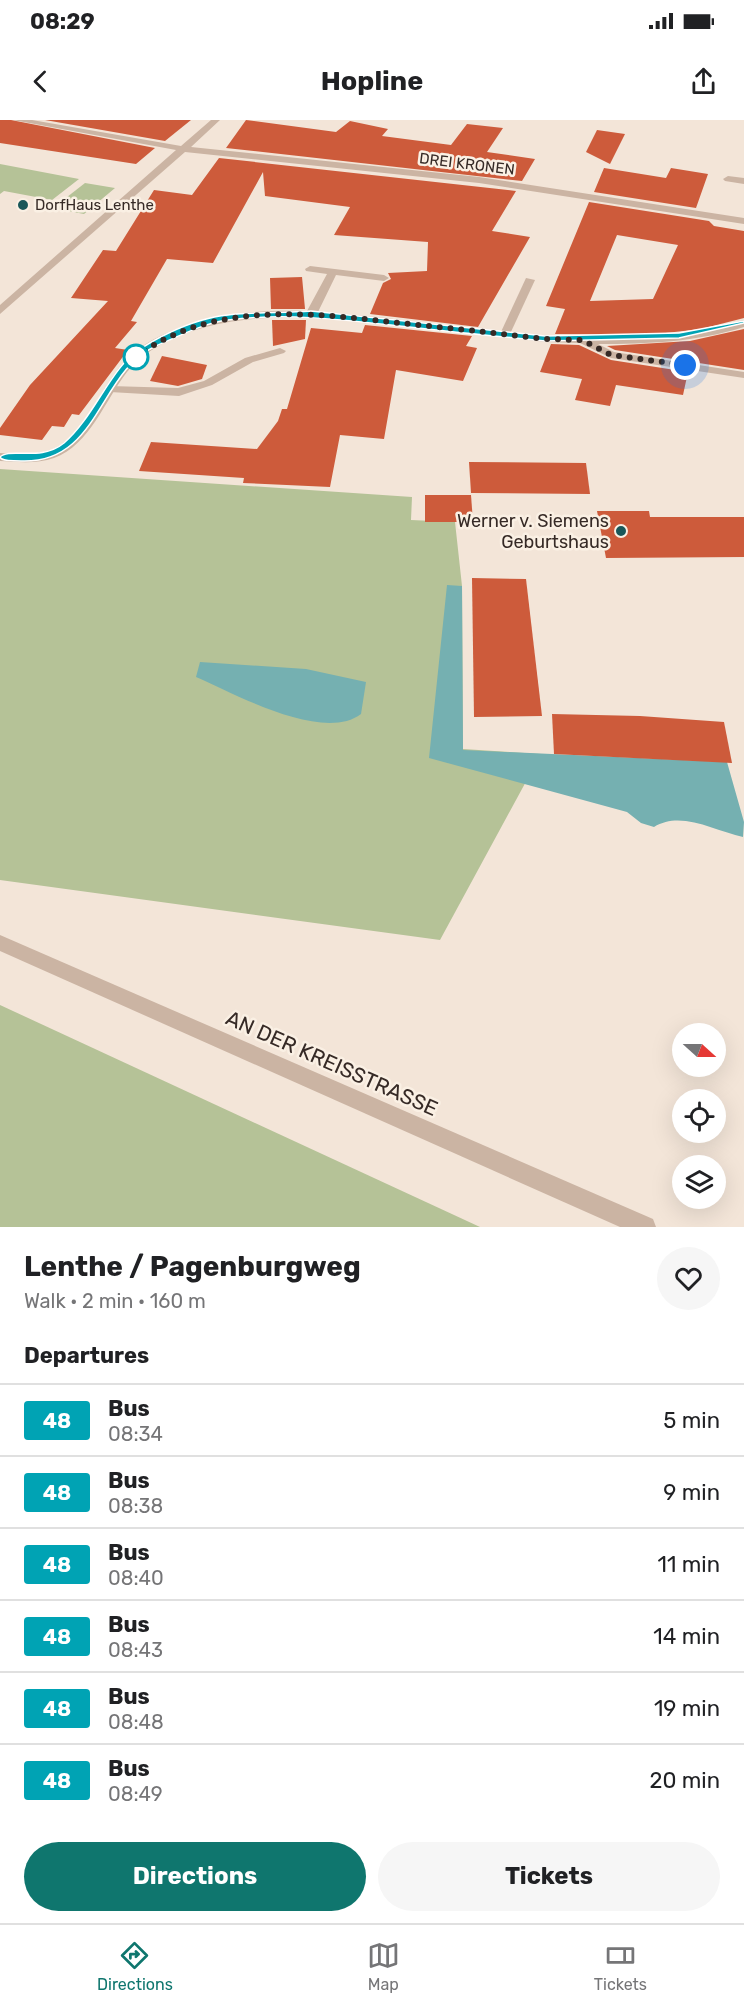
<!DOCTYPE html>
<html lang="en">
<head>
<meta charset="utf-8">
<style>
  :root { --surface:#fff; --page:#f6f6f6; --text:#202124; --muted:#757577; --line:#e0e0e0; --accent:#0f766e }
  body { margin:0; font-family:Rubik,sans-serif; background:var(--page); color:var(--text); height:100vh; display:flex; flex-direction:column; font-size:22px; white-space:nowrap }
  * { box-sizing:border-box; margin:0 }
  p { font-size:20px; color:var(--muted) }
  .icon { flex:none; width:33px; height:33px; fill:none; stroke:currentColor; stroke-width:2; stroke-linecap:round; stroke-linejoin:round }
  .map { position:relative; height:1107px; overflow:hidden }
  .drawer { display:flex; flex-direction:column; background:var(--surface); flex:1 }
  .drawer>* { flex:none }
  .badge { padding:0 12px; border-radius:4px; font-size:21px; line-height:39px }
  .needle { width:39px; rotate:111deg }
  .tools { position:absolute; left:672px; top:903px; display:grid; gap:12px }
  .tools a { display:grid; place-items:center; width:54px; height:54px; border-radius:50%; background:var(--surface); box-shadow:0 6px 24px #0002; font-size:30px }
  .you { position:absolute; width:30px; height:30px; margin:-15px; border:4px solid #fff; border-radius:50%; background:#1a73e8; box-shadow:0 0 0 9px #1a73e833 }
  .map>.badge { position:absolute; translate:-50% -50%; box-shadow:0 0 0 3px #fff }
  h2 { padding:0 24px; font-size:22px; line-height:54px }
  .round { display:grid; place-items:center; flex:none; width:63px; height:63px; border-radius:32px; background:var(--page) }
  .overview { display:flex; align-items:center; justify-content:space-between; height:102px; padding:0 24px }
  h1 { font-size:28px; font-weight:700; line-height:45px }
  .primary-button { display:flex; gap:12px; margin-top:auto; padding:12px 24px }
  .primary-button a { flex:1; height:69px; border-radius:36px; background:var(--accent); color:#fff; font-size:24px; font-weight:700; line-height:69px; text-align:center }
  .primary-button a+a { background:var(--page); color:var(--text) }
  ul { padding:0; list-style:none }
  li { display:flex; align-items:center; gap:18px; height:72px; padding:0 24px; border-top:2px solid var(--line) }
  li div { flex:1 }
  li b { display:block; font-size:22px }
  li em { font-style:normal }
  li .badge { min-width:66px; font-weight:700; text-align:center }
  .status { display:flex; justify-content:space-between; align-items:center; height:42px; padding:0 30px; background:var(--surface); direction:ltr }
  .status svg { height:16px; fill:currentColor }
  header { display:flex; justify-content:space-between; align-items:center; height:78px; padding:0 24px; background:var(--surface); font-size:27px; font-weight:700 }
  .tab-bar { display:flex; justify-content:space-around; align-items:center; height:84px; border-top:2px solid var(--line); background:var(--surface); font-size:16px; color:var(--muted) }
  .tab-bar a { display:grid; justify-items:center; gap:3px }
  .tab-bar .active { color:var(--accent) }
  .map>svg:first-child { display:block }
</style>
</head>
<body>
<div class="status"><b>08:29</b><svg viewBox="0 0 49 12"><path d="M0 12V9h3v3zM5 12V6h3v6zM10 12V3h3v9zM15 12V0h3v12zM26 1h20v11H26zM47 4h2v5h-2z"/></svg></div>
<header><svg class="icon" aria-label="back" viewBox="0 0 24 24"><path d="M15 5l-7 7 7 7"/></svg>Hopline<svg class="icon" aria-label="share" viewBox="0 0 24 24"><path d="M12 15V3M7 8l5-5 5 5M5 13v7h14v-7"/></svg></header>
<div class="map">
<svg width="744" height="1107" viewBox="0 0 744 1107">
  <rect width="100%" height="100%" fill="#f3e5d8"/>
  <g fill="#b5c297">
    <path d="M0,44L79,59L52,80L4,71L0,74Z"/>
    <path d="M85,63L115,68L84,94L53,88Z"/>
    <path d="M0,349L412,377L411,400L455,402L462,466L463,629L541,634L440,820L0,760Z"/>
    <path d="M0,885L480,1107H0Z"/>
  </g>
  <g fill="#75b0b1">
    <path d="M447,465L462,466L463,630L727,642L744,702L743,717C715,711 681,690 654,707L641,703L627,692L429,638Z"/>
    <path d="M200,542L306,549L366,562L361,594C323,623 235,574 196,557Z"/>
  </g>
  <g fill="#cd5b3b" fill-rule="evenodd">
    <path d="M0,0H11L155,28L136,44L0,23Z"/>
    <path d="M45,0H191L165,21Z"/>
    <path d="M246,0L336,12L350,1L388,9L382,16L451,25L467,4L503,8L487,32L535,39L522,61L226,28Z"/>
    <path d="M597,10L625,14L610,44L586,32Z"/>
    <path d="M219,38L516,71L492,111L530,117L478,207L370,194L383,163L391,159L388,153L427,151L428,122L334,115L350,87L265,76L263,52L213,143L167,139L131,201L137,202L115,228L128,230L79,295L72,294L64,307L52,306L42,320L0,315V308L30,265L108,181L71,178L103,130L116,131L154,70L192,75Z"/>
    <path d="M604,48L666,58L671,48L708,54L696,88L594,72Z"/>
    <path d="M589,82L709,101L714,106L744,111V198L701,209L648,215L555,214L565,189L546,186ZM617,115L678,125L653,179L590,181Z"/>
    <path d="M302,157L305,189H271L270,158Z"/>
    <path d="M272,200H306L305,219L273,226Z"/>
    <path d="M365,205L472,216L466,226L477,228L463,261L396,250L384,319L340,315L330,367L243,363L244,358L139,351L151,322L257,329L278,301L282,289H287L311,208L362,213Z"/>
    <path d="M744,209V250L615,230L607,226L690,221Z"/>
    <path d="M551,224L579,225L611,240L688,252L683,275L616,265L610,286L575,280L582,259L540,252Z"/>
    <path d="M162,236L207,245L202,259L178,266L150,261Z"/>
    <path d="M469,342L586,343L590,374L471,373Z"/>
    <path d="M425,375H471L473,402H425Z"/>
    <path d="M597,391H649L650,397H744V437L606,438Z"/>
    <path d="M472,458L526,459L542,596L474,597Z"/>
    <path d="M552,594L640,596L724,602L732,643L554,634Z"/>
  </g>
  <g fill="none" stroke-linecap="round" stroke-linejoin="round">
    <g fill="#cbb4a3" fill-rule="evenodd">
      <path d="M728,56L744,58V64L725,61L723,59Z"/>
      <path d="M526,158L535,160L510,214L505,217L501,216L500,214Z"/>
      <path d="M280,228L286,231L284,233L253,242L212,265L179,276L110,272L104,269L110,266L178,268L204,261L245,238Z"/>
    </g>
    <g fill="#cbb4a3" fill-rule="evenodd">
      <path d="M13,0H32L181,26L211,0H220L191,27L479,57L744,98V104L479,63L185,32L0,194V185L176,30Z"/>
      <path d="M310,146L384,155L389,158L384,161L336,155L318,192C443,200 569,231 695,212C712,210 728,204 744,200V207C696,222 648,224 598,224L614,232L744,252V258L611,238L580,223L545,222C497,216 448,212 400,206C331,199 259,189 192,211C168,219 143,232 127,252C105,280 90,325 54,338C37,344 18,342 0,341V333C15,334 31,336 46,332C85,321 102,259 132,234C179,196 249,189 307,191L327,154L306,151L305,149Z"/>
    </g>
    <path fill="#cbb4a3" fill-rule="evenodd" d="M0,815L653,1099L656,1107H620L0,831Z"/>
  </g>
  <path fill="#00a3b4" stroke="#fff" stroke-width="1.5" d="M311,191L545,216L679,213L744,201V203L679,218L545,221C494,216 442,211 391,205C337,199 283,193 228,200C204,203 179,216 156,226C98,252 100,344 21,341C13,340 2,342 0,337C9,327 41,342 64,323C87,303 101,272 119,249C139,222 195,198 228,195C255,192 283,193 311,191Z"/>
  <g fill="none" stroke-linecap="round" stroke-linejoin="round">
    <path stroke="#362a26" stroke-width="6" stroke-dasharray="0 10.8" d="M136,237C212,180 311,193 400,203C448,208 496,213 545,219L582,220L611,235L685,245"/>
  </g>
  <g fill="#195759" stroke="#faf0e4" stroke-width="2">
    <circle cx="23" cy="85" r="6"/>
    <circle cx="621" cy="411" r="6"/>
  </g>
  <circle fill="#fff" stroke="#00a3b4" stroke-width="3" cx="136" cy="237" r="12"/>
  <g text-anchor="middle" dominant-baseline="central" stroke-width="5" stroke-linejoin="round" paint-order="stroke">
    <g font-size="15" fill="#362a26" stroke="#faf0e4">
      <text transform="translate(467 44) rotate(7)">DREI KRONEN</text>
    </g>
    <g font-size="15" fill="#362a26" stroke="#faf0e4" text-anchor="start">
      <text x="35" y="85">DorfHaus Lenthe</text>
    </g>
    <g font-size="18" fill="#362a26" stroke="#faf0e4" text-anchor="end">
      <text x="609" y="401">Werner v. Siemens<tspan x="609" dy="21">Geburtshaus</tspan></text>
    </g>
    <g font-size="21" fill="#362a26" stroke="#faf0e4">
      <text transform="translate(332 943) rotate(24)">AN DER KREISSTRASSE</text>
    </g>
  </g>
</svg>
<div class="tools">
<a><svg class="needle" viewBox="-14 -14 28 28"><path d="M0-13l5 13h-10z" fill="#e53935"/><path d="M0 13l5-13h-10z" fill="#757577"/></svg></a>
<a><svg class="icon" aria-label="locate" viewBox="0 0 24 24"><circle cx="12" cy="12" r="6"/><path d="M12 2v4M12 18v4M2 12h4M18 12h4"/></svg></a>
<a><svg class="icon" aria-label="layers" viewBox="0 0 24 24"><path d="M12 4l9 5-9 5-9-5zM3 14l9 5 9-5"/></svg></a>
</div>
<div class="you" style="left:685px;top:245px"></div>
</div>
<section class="drawer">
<div class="overview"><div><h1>Lenthe / Pagenburgweg</h1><p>Walk · 2 min · 160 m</p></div><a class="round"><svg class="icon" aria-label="heart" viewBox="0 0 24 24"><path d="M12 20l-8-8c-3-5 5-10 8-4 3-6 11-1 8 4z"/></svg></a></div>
<h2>Departures</h2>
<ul>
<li><span class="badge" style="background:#00a3b4;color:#fff">48</span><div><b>Bus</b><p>08:34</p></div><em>5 min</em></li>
<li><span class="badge" style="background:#00a3b4;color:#fff">48</span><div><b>Bus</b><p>08:38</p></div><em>9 min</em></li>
<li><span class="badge" style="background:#00a3b4;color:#fff">48</span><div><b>Bus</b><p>08:40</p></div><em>11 min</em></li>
<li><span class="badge" style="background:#00a3b4;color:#fff">48</span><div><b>Bus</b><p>08:43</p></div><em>14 min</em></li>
<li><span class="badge" style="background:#00a3b4;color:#fff">48</span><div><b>Bus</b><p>08:48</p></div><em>19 min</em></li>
<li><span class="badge" style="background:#00a3b4;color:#fff">48</span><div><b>Bus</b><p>08:49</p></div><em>20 min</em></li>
</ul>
<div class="primary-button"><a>Directions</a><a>Tickets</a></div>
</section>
<nav class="tab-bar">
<a class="active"><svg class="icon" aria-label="directions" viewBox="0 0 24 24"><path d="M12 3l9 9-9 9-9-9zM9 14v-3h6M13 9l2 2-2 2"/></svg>Directions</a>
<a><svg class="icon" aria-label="map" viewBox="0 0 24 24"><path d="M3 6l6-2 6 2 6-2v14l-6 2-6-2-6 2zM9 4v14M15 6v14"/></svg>Map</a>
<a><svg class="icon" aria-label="tickets" viewBox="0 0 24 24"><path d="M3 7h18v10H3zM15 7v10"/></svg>Tickets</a>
</nav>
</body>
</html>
